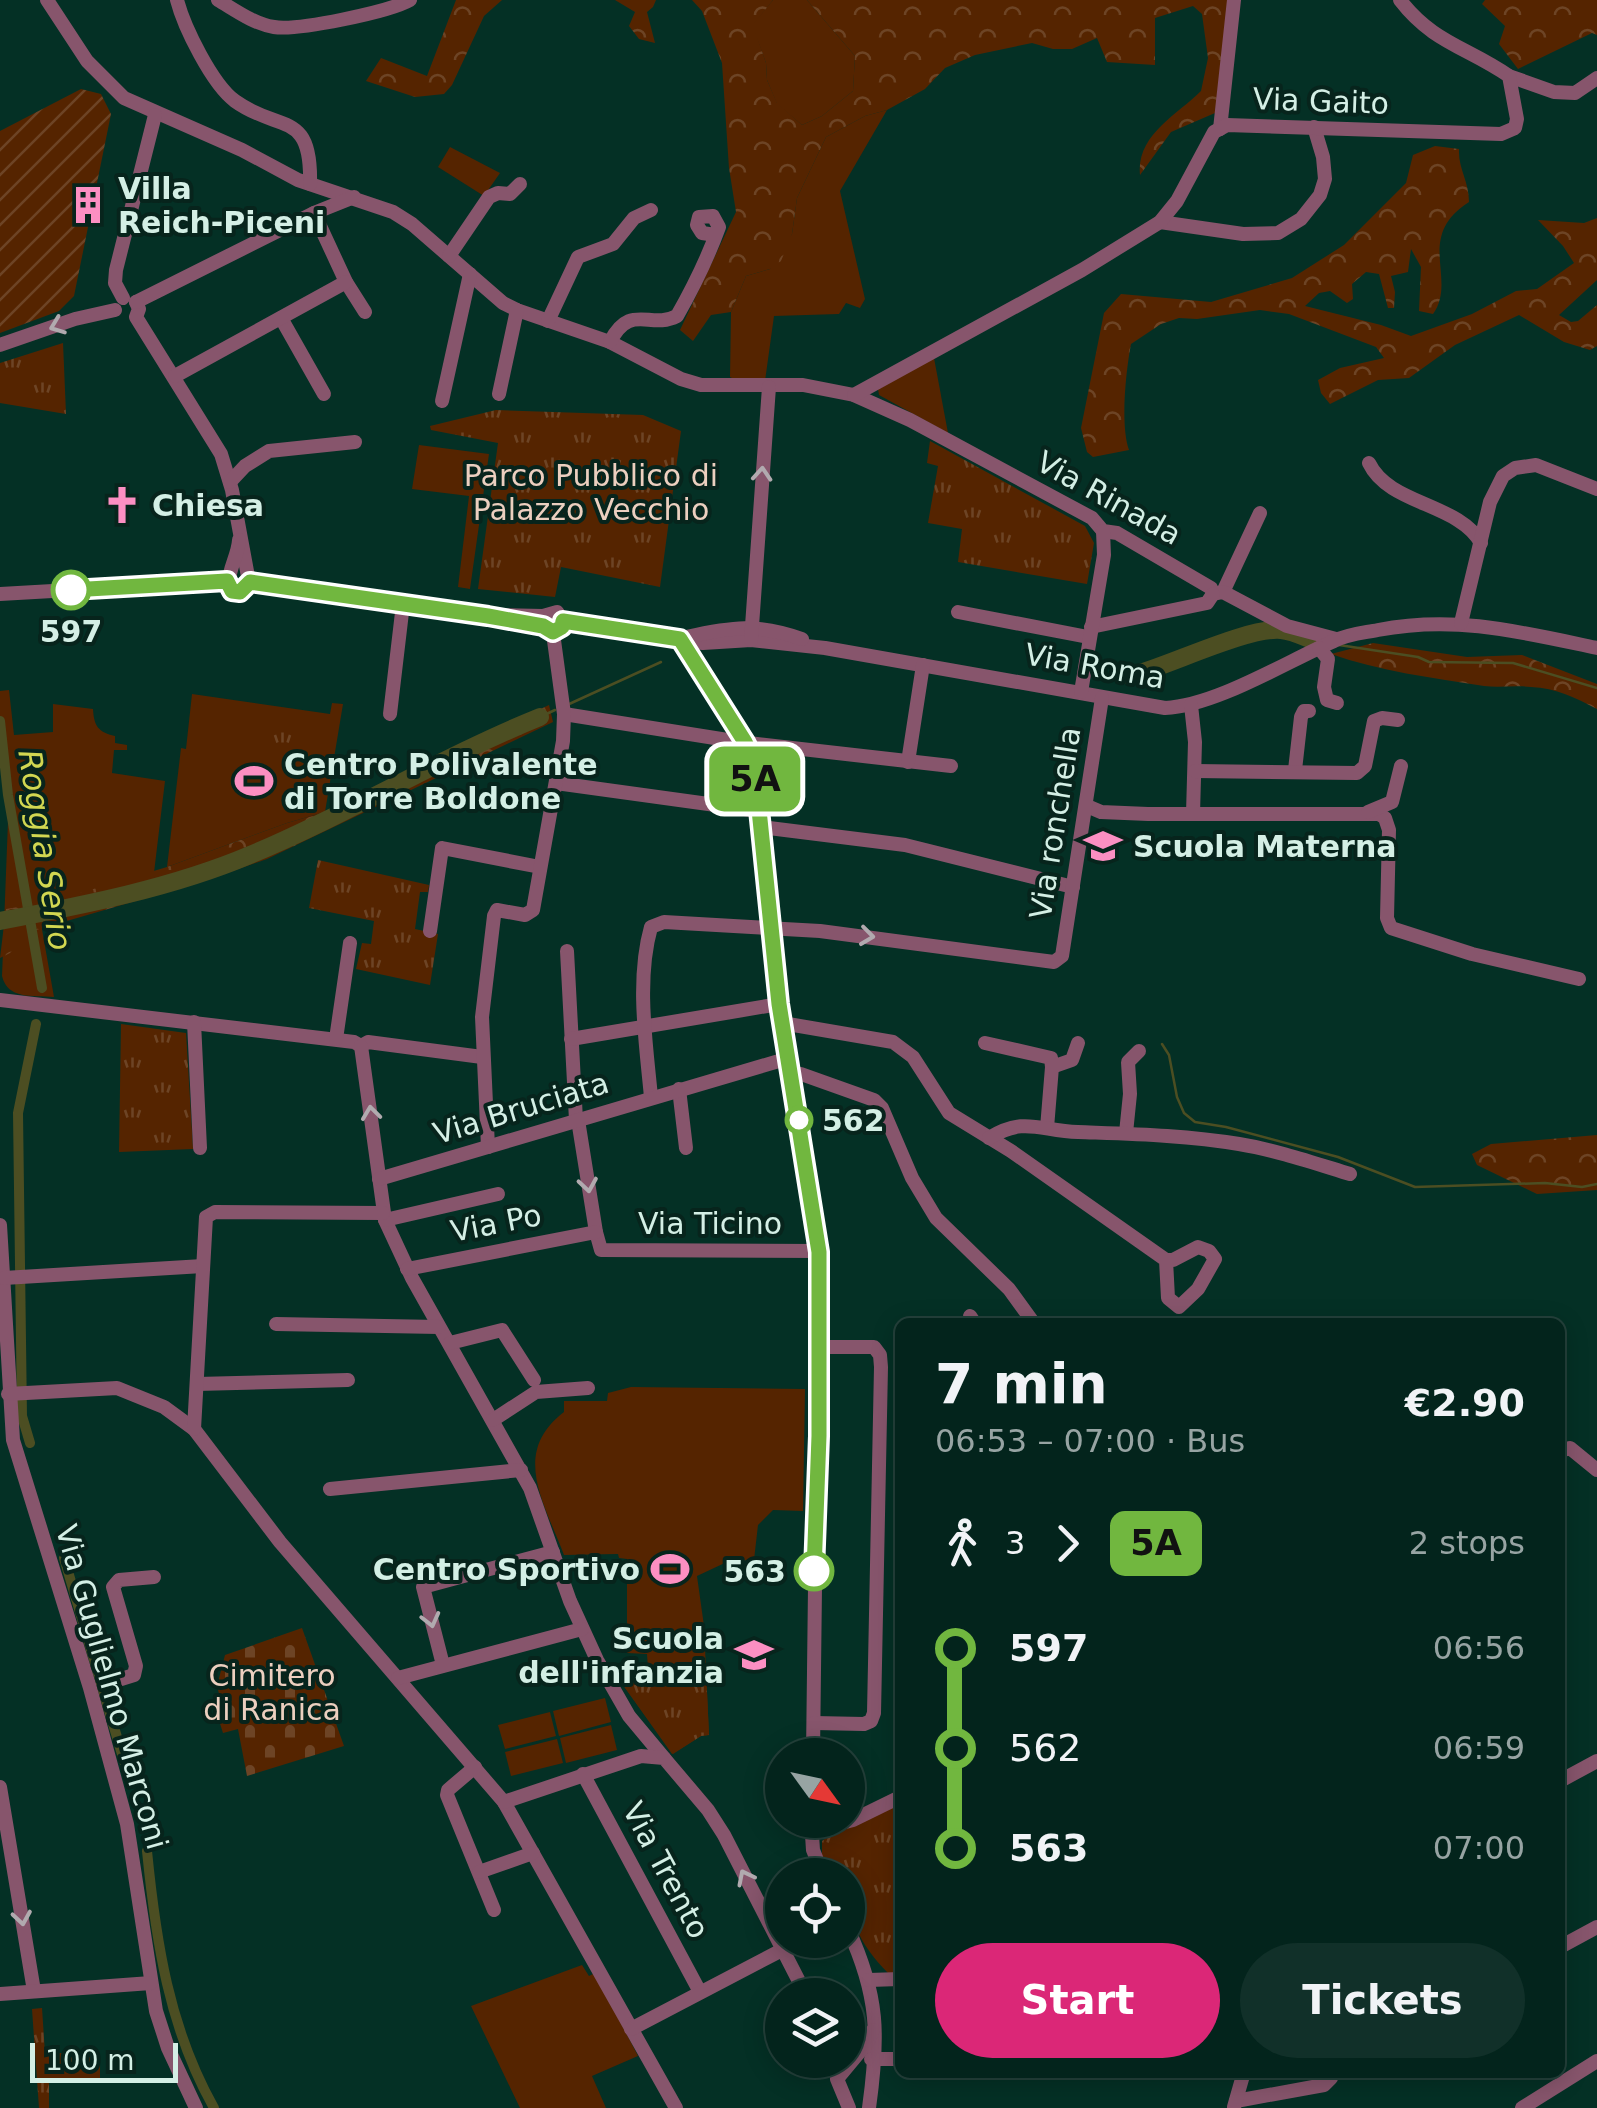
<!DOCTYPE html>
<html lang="en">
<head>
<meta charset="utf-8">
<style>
  :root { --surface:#03241c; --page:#113029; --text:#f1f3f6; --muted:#97a4a3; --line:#24413b; --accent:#db2777 }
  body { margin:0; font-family:"DejaVu Sans",sans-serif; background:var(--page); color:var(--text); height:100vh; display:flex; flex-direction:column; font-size:38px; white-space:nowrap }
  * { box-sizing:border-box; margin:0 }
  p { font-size:32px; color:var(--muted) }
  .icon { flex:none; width:55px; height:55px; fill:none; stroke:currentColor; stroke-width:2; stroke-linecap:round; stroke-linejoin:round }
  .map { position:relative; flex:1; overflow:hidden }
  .sheet { position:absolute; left:895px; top:1318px; width:670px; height:760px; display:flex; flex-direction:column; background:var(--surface); border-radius:15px; box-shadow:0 5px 25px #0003,0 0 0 2px var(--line) }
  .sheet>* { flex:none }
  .badge { padding:0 20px; border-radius:15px; font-size:35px; line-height:65px }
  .needle { width:65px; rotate:123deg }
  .controls { position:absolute; left:765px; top:1738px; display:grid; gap:20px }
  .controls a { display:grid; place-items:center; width:100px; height:100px; border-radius:50%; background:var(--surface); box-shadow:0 5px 25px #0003,0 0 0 2px var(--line); font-size:50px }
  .scale { position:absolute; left:30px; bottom:25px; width:148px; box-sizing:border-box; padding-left:10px; border:5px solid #d4efe5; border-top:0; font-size:28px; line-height:35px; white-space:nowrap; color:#d4efe5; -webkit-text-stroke:8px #07241c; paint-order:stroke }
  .map>.badge { position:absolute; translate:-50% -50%; box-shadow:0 0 0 5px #fff }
  .legs { display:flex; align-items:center; gap:15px; height:110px; padding:0 40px; font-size:32px }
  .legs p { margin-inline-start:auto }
  .head { display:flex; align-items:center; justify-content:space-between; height:170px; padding:0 40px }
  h1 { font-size:55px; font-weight:600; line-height:75px }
  .cta { display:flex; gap:20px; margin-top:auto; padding:20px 40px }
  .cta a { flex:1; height:115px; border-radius:60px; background:var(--accent); color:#fff; font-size:40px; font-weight:600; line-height:115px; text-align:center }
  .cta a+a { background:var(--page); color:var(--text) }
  ul { padding:0 40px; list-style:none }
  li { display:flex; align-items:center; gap:35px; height:100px; font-size:38px }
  li i { display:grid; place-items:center; width:15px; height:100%; margin:0 12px; background:currentColor }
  li i::after { content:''; width:25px; height:25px; margin:-12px; border:8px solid; border-radius:50%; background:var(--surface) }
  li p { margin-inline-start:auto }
  li:first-child i { background:linear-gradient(#0000 50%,currentColor 0) }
  li:last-child i { background:linear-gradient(currentColor 50%,#0000 0) }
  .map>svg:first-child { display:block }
</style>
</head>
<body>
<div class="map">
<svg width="1597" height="2108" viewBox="0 0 1597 2108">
  <defs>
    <pattern id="forest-crowns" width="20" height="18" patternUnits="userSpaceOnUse" patternTransform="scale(2.5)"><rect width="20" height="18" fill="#552400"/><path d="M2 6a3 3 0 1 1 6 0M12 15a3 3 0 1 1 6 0" fill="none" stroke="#6d4425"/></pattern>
    <pattern id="cemetery-stones" width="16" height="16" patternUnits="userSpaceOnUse" patternTransform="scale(2.5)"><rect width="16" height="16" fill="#552400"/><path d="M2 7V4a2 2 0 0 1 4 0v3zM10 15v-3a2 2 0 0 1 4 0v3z" fill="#6d4425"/></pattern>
    <pattern id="park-tufts" width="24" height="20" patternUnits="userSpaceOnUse" patternTransform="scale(2.5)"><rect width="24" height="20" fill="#552400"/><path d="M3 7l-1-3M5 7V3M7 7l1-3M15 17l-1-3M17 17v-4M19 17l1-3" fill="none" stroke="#6d4425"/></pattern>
    <pattern id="garden-furrows" width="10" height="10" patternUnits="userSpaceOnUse" patternTransform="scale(2.5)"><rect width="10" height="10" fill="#552400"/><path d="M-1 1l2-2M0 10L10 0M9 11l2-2" fill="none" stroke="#6d4425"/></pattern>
  </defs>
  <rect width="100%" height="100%" fill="#043025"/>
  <g fill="#552400">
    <path d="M773,0H807L855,56L853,91L822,116L802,125L777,104L767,80L766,63L752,25Z"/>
    <path d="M887,110L840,191L865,299L860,308L846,303L839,314L774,316L765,381L736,380L730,377L731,312L746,276L770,269L792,234L797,198L826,137L865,116Z"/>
    <path d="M450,147L500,173L484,196L438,167Z"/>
    <path d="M934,358L948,433L879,395L878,389Z"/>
    <path d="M419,445L489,454L470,589L458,587L469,496L412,489Z"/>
    <path d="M9,690L14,735L53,732V704L93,709C94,726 98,732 115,736V743L127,745V750H114L112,773L165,781L153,881L40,918L54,997C32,995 8,1000 2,976L8,821L0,743V691Z"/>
    <path d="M192,694L330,714L332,703L343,704L325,812L287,823L167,867L181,748L186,749Z"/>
    <path d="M631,1387L805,1389L803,1511L773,1510L758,1525L754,1560L729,1561L697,1576L704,1626L709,1735L701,1736L672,1754L623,1685L648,1669L647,1654L627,1653V1559L619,1558L618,1554L564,1555C545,1504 510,1453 564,1412V1401H607L608,1393Z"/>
    <path d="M605,1698L611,1722L559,1736L553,1711Z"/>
    <path d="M550,1712L556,1736L505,1749L498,1725Z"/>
    <path d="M611,1725L617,1750L566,1763L560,1738Z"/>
    <path d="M557,1739L563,1763L511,1776L505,1752Z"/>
    <path d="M582,1965L589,1976L595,1973L638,2056L592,2076L606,2108H520L471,2006Z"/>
  </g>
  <g fill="url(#forest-crowns)">
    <path d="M456,0H502L484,16L452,85L444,94L415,97L366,81L381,58L427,76Z"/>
    <path d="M615,0H656L653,7L647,12L655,43L639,39L629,26L635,12Z"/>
    <path d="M692,0H773L753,25L766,63L767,80L777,103L802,125L822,116L853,91L855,56L807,0H1232L1215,113L1171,132L1140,175C1136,135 1177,115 1201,91L1208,58L1202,14L1193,6L1155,18V65L1107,62L1097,38L1072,49H1053L1032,43L975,55L945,68L925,89L887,110L865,116L826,137L797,198L792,234L781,261L770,269L746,276L731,312L711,315L693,341L680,330L736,212L729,168L722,63L702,11Z"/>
    <path d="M1485,0H1597V35L1592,33L1518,69L1499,44L1505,26L1482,4Z"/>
    <path d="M1435,146L1459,149C1458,169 1469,181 1469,202C1414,237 1458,279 1433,314L1419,311L1421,267L1411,249L1408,272L1391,276L1395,292L1394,308H1388L1379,274L1366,272L1352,284L1353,299L1347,303L1330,291L1319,293L1305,306L1381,325L1411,336L1472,314L1516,291L1537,289L1574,263L1563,246L1538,220L1584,223L1597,218V280L1559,315L1571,322L1578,321L1597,305V346L1590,350L1564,342L1519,315L1455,345L1409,378L1378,380L1330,404L1321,393L1318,380L1340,368L1384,358L1376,347L1289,314L1260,310L1197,319L1179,318L1161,324L1131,344C1126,370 1120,425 1129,450L1093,457L1087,452L1081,428L1104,313L1121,294L1211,302L1292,278L1344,245L1406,183L1413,155Z"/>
    <path d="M1373,643L1467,657L1522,655L1597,684V709C1576,698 1556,688 1531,687C1516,685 1500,688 1484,686C1433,678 1379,671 1331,654Z"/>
    <path d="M549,705L553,722L267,859L204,881L29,932L10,953L0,958L6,909L50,902L167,867L287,823L325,812Z"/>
    <path d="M1597,1135V1190L1537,1194L1477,1165L1472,1154L1491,1144Z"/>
  </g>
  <path fill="url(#cemetery-stones)" d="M302,1628L344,1746L247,1776L238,1729L223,1733L216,1711L223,1709L217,1686L225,1655Z"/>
  <g fill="url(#park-tufts)">
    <path d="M63,343L66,414L0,403V363Z"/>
    <path d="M496,410L643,415L681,431L660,587L561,567L555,597L478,589L498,443L431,430L430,426Z"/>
    <path d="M930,441L1085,526L1094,543L1087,584L958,562L962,529L928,523L938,466L927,463Z"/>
    <path d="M268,714L328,723L326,743L315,766L269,760Z"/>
    <path d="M318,860L429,885L428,892H420L415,929L438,934L430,985L356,969L362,943L371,944L374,921L309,908Z"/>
    <path d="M121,1024L186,1033L193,1149L119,1152Z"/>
    <path d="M647,1671H706L709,1735L701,1736L673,1754L623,1685Z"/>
    <path d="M900,1803V1973H888C858,1942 848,1919 848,1875H833L822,1856V1841L835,1831Z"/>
    <path d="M42,2008L45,2053H100V2079L49,2083V2108H39L32,2009Z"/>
  </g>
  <path fill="url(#garden-furrows)" d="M81,89L101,94L111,114L74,296L59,311L0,333V131Z"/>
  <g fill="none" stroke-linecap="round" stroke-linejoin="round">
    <g stroke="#4c4e22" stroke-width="2.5">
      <path d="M1339,645L1418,657L1429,662L1513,663L1597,688"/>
      <path d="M567,705L661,662"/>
      <path d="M540,717L555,710"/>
      <path d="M1162,1044L1169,1055L1177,1097L1184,1113L1195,1122L1226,1127L1338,1157L1415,1187L1545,1183L1582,1187L1597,1184"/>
    </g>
    <g stroke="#4c4e22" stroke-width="10">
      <path d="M0,721L8,795L42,988"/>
      <path d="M30,1443L22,1416L18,1113L36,1024"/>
      <path d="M64,1558L124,1761"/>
      <path d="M147,1851C156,1942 169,2028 214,2108"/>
    </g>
    <g stroke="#4c4e22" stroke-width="18">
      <path d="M1130,676C1169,666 1247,627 1281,630C1292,631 1302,636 1312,640"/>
      <path d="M0,921C84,905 172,888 250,855C349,814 441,757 540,717"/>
    </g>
    <g stroke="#87556c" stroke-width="14">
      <path d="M47,0L87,61L124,98L242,150L298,180L393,212L412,224L503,303L517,310L610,342L681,379L701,385H803L854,395L910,420L1092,518L1103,531L1117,533L1211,588L1213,594"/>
      <path d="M177,0C184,27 212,84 235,101C279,133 312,109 310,184"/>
      <path d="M218,0C235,10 254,24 274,27C297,31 389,12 410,0"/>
      <path d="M1509,76L1554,92L1575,93L1597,78"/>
      <path d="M1220,129L1234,0"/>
      <path d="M314,213L346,282L365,312"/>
      <path d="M1160,222L1243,234L1278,233L1301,219L1320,195L1325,179L1323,157L1314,127"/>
      <path d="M449,256L489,197L498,193L510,194L520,184"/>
      <path d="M123,298L115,283L116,270L155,115"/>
      <path d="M136,302L139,309L136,317L221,454L232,490L249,582"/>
      <path d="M136,302L314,213L354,197"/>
      <path d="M281,318L324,394"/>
      <path d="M548,321L578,257L613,244L634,218L651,210"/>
      <path d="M610,342C630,302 650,330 677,316C693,288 708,257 719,227L713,216L699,217L697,225L702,233L716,235"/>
      <path d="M0,345L75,319L115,310"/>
      <path d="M175,376L346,282"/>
      <path d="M499,394L517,310"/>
      <path d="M854,395L1082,270L1160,222L1177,201L1214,132L1227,125L1501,134L1515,128L1517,119L1509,76C1467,47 1433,43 1400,0"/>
      <path d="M442,401L470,274"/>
      <path d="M1369,463C1389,505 1459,503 1481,543"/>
      <path d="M230,482L245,466L269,451L355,442"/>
      <path d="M239,540C238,561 217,585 240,592L249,582"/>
      <path d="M249,582L496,617"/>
      <path d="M1223,592L1260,513"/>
      <path d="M0,594L227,581"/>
      <path d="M1213,594L1223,592L1287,626L1336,639"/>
      <path d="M958,612L1088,637"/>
      <path d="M488,615L543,616L557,612L563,621L582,625L703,643L751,640L825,648L1165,708C1215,706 1286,662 1334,641C1348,634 1363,633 1378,630C1456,615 1521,632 1597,648"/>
      <path d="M1461,623L1490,502L1503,476L1515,468L1536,465L1597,489"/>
      <path d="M1091,627L1207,603L1213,594"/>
      <path d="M686,637C732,627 757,623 802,639"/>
      <path d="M680,639L751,754L759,800L779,1004L819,1251L813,1755"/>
      <path d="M751,640L769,387"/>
      <path d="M1319,648L1328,659L1324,687L1327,700L1337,703"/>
      <path d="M1081,692L1104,555L1103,531"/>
      <path d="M1191,705L1195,742L1193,814"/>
      <path d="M390,714L403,604"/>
      <path d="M564,714L740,742L951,766"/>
      <path d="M908,762L923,665"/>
      <path d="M1295,770L1301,717L1304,711H1309"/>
      <path d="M1195,771L1357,773L1365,766L1374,721L1382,718L1398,720"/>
      <path d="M556,783L759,811"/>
      <path d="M1087,806L1101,812L1148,814H1379L1385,818L1389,830L1387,918L1391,928L1472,954L1579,979"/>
      <path d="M1368,812L1392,802L1401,766"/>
      <path d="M761,827L905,845L1073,887"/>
      <path d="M430,931L442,848L540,867"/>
      <path d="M567,951L576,1120"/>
      <path d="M0,1000L354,1042L361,1046L368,1042L482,1057"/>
      <path d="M194,1022L200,1148"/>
      <path d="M782,1023L893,1042L913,1057L949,1113L1011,1151L1166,1260H1173L1198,1247L1209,1251L1215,1259L1198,1289L1179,1307L1168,1298L1166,1260"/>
      <path d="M336,1039L350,943"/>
      <path d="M571,1039L779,1004"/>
      <path d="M985,1043L1051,1058L1052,1067"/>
      <path d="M361,1046L385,1220L412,1278L530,1488L570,1601L597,1660L629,1716L664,1758"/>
      <path d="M792,1075L801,1074L874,1100L882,1108L912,1178L936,1218L1009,1289L1033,1322"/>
      <path d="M679,1089L686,1148"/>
      <path d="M651,1097C646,1043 636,980 651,927L664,922L820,931L1054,962L1062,956L1102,698"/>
      <path d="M578,1120L596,1232L601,1250L819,1251"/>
      <path d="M1047,1128L1052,1067L1072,1060L1078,1043"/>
      <path d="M1126,1133L1130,1094L1128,1062L1139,1051"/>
      <path d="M989,1138C1025,1116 1040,1131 1078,1132C1132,1134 1185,1135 1239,1144C1276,1150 1314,1163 1350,1174"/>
      <path d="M488,1147L482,1017L494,916L497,910L525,915L533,910L563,741L564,714L553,633"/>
      <path d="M379,1179L789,1058"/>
      <path d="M385,1220L498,1194"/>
      <path d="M0,1225L13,1440L90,1688L127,1824L156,2011L168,2048L196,2108"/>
      <path d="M407,1269L596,1232"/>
      <path d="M4,1278L203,1266"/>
      <path d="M970,1316L974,1322"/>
      <path d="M276,1324L439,1327"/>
      <path d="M450,1343L502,1330L534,1380"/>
      <path d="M197,1384L348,1380"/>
      <path d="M8,1394L117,1388L164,1407L194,1429L280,1542L504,1802L676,2108"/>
      <path d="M493,1420L536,1392L588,1388"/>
      <path d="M194,1429L206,1217L215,1212L383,1213"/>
      <path d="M1560,1451L1570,1448L1597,1470"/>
      <path d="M330,1489L521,1470"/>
      <path d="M443,1665L423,1587L553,1552"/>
      <path d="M398,1678L582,1629"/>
      <path d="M118,1680L134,1675L136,1666L113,1587L119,1580L154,1577"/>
      <path d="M814,1723L864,1724L871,1721L874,1713L881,1367L880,1355L874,1347H818"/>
      <path d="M475,1767L448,1790L447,1795L494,1910"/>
      <path d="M583,1774L700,1992"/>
      <path d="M1560,1781L1597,1761"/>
      <path d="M0,1787L34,1991"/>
      <path d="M504,1802L641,1756L664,1758L708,1810L724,1835L806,1995"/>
      <path d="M811,1820L813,1850L823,1875"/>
      <path d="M811,1831L853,1820L900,1797"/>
      <path d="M479,1872L533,1853"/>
      <path d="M848,1929C879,1996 879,2036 869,2108"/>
      <path d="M1560,1947L1597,1927"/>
      <path d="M869,1980L900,1979"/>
      <path d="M0,1994L151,1983"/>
      <path d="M631,2029L782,1950"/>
      <path d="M871,2059H900"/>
      <path d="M1098,2072V2073"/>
      <path d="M1236,2101L1324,2085L1331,2078V2072"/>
      <path d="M1234,2107L1244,2072"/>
      <path d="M849,2108L837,2079L867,2043L873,2030"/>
      <path d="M1522,2108L1597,2061"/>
    </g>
  </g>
  <defs><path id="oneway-chevron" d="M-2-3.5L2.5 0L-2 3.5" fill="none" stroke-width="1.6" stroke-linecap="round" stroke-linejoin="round" transform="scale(2.5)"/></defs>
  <g stroke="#b1aaaf">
    <use href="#oneway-chevron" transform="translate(57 326) rotate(159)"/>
    <use href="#oneway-chevron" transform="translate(762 474) rotate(-86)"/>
    <use href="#oneway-chevron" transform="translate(867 936) rotate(7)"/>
    <use href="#oneway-chevron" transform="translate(371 1113) rotate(-97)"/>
    <use href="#oneway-chevron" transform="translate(588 1185) rotate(81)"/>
    <use href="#oneway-chevron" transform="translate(431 1620) rotate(76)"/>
    <use href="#oneway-chevron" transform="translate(745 1877) rotate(-117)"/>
    <use href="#oneway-chevron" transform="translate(22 1918) rotate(81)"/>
  </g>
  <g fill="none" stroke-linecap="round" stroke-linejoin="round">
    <g stroke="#fff" stroke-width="22">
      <path id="line-1" d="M71,590L227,581L232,591L240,592L250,582L488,616L543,626L553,632L562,627L563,621L680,639L745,742L751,754L758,800L779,1004L819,1252V1436L814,1571"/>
    </g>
    <use href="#line-1" stroke="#71b73f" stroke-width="15"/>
  </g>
  <defs>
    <g id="building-bare" transform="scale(3)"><path d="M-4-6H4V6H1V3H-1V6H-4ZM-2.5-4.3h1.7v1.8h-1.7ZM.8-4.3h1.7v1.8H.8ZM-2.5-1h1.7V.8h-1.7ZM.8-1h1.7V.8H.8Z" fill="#fc8fc2" stroke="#07241c" stroke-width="2.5" paint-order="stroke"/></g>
    <g id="church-bare" transform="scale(3)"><path d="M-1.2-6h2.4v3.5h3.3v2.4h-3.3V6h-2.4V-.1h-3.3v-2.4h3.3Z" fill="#fc8fc2" stroke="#07241c" stroke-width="2.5" paint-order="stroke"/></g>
    <g id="stadium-bare" transform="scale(3)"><path d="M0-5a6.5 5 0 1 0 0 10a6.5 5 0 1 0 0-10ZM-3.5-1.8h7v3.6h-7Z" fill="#fc8fc2" stroke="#07241c" stroke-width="2.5" paint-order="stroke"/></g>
    <g id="school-bare" transform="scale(3)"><path d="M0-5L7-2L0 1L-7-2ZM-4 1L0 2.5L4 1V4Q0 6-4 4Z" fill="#fc8fc2" stroke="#07241c" stroke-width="2.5" paint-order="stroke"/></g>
  </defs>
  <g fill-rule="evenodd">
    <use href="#building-bare" x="88" y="205"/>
    <use href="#church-bare" x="122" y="505"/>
    <use href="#stadium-bare" x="254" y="781"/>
    <use href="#school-bare" x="1103" y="846"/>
    <use href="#stadium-bare" x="670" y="1569"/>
    <use href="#school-bare" x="754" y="1655"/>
  </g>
  <g fill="#fff" stroke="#71b73f" stroke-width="5">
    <circle cx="71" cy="590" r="18"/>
    <circle cx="799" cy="1120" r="12"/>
    <circle cx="814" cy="1571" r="18"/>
  </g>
  <g text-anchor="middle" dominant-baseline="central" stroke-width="8" stroke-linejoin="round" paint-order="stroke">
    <g font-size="30" fill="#d4efe5" stroke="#07241c">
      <text transform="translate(1321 101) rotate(2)">Via Gaito</text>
      <text transform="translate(1109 498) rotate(29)">Via Rinada</text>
      <text transform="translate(1095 666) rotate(10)">Via Roma</text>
      <text transform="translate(1055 823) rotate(-81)">Via ronchella</text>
      <text transform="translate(521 1108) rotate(-17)">Via Bruciata</text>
      <text transform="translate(496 1223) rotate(-11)">Via Po</text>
      <text x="710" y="1223">Via Ticino</text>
      <text transform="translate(112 1687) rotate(74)">Via Guglielmo Marconi</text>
      <text transform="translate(666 1870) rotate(62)">Via Trento</text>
    </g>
    <g font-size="30" font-weight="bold" fill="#d4efe5" stroke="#07241c" text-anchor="start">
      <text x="118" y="188">Villa<tspan x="118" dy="34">Reich-Piceni</tspan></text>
      <text x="152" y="505">Chiesa</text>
      <text x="284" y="764">Centro Polivalente<tspan x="284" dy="34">di Torre Boldone</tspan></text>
      <text x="1133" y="846">Scuola Materna</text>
      <text x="640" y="1569" text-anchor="end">Centro Sportivo</text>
      <text x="724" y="1638" text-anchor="end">Scuola<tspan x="724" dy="34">dell'infanzia</tspan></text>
    </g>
    <g font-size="30" fill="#eccfbf" stroke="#07241c">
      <text x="591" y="475">Parco Pubblico di<tspan x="591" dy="34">Palazzo Vecchio</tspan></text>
      <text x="272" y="1675">Cimitero<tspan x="272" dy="34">di Ranica</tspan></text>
    </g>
    <g font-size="30" font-weight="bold" fill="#d4efe5" stroke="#07241c">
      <text x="71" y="631">597</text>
      <text x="822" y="1120" text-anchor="start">562</text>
      <text x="786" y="1571" text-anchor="end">563</text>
    </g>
    <g font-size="32" font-style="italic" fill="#d2d751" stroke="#07241c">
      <text transform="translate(45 850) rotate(81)">Roggia Serio</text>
    </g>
  </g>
</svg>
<div class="controls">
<a><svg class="needle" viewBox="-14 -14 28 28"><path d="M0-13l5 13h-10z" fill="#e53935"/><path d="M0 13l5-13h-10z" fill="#97a4a3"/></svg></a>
<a><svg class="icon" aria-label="locate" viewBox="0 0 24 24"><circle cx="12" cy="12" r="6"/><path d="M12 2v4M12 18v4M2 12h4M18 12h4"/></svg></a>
<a><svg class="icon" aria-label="layers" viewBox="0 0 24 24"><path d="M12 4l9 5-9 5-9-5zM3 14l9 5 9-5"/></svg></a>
</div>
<div class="scale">100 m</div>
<b class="badge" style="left:755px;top:779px;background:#71b73f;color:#111">5A</b>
<section class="sheet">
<div class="head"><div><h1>7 min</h1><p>06:53 – 07:00 · Bus</p></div><b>€2.90</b></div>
<div class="legs"><svg class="icon" aria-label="walk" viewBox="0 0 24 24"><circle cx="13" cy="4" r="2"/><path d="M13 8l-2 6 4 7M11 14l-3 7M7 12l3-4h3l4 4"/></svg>3<svg class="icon" aria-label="forward" viewBox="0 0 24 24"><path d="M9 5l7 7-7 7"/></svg><b class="badge" style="background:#71b73f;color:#111">5A</b><p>2 stops</p></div>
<ul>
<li><i style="color:#71b73f"></i><b>597</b><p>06:56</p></li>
<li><i style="color:#71b73f"></i><span>562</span><p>06:59</p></li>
<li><i style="color:#71b73f"></i><b>563</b><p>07:00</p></li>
</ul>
<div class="cta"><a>Start</a><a>Tickets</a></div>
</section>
</div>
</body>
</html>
